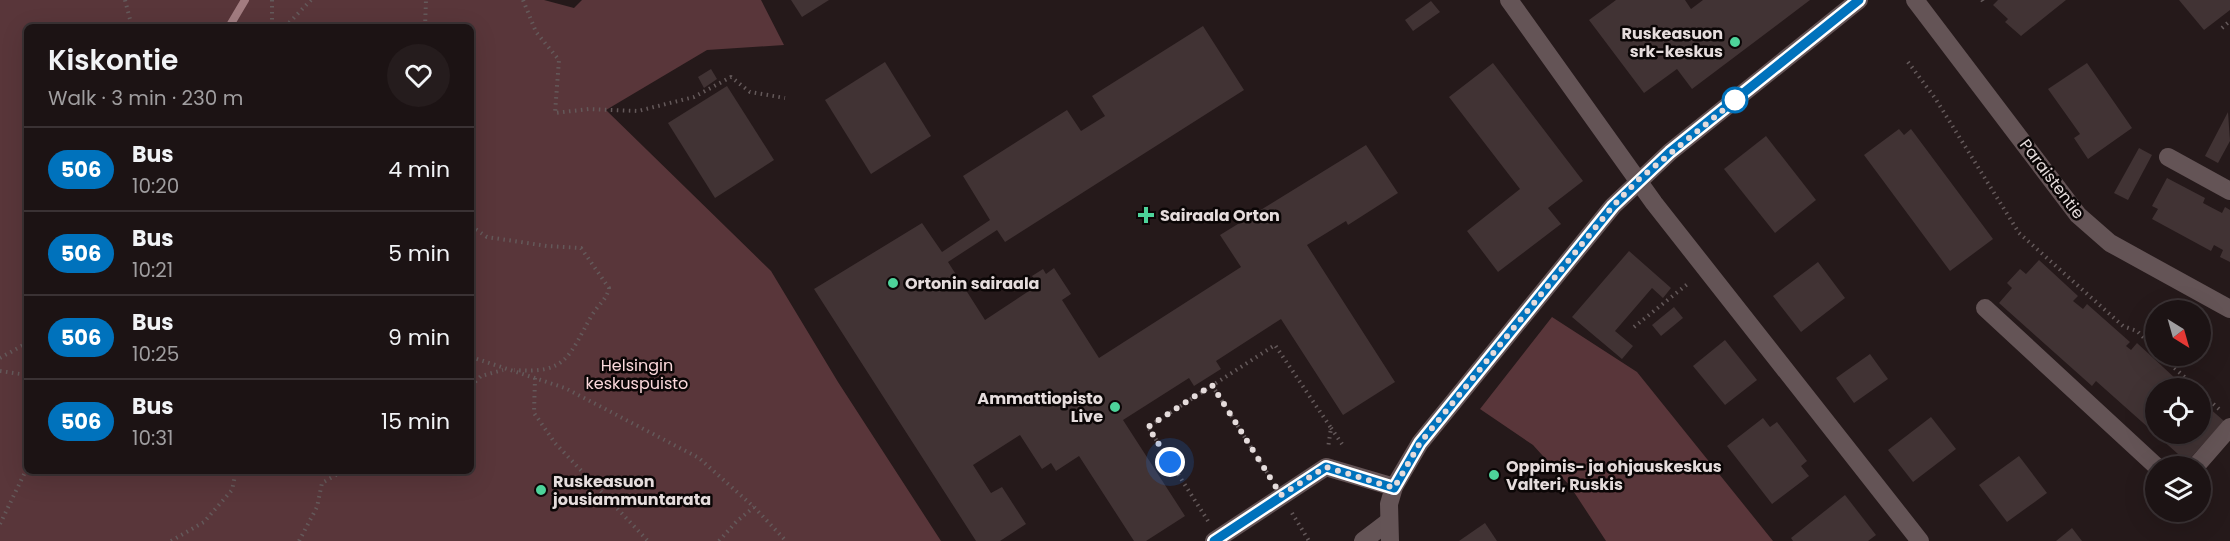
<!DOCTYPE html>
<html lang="en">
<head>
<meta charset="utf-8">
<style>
  :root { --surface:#1c1314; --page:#251c1d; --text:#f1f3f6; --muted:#a09ea0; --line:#3a3234 }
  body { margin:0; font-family:Poppins,sans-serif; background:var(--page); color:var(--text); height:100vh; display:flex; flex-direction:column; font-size:22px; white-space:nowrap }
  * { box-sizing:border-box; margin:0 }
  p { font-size:20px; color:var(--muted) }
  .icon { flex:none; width:33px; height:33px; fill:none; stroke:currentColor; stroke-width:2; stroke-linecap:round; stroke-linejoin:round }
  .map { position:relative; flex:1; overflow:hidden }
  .drawer { position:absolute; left:24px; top:24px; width:450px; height:450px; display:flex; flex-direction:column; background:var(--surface); border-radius:9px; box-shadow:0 6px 24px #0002,0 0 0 2px var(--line) }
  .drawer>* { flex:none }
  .badge { padding:0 12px; border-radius:20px; font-size:21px; line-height:39px }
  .needle { width:39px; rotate:143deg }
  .tools { position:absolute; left:2145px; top:300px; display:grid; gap:12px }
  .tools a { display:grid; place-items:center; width:66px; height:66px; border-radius:50%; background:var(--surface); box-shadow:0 6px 24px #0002,0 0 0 2px var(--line); font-size:30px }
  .you { position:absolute; width:30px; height:30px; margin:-15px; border:4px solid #fff; border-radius:50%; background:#1a73e8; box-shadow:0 0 0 9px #1a73e833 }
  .map>.badge { position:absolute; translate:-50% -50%; box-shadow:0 0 0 3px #fff }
  .round { display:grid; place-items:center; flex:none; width:63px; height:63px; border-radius:32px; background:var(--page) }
  .head { display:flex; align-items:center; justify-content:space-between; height:102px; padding:0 24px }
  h1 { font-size:28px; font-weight:600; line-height:45px }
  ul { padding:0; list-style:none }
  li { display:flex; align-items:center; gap:18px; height:84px; padding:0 24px; border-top:2px solid var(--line) }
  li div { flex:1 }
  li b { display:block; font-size:22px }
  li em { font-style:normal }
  li .badge { min-width:66px; font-weight:700; text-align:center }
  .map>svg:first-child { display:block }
</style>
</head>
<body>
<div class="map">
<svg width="2230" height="541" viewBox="0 0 2230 541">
  <rect width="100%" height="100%" fill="#25191a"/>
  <g fill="#59363a" fill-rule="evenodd">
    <path d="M0,0H544L574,8L582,0H761L784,45L707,50L606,110L771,271L838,382L941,541H0ZM27,27H471V471H27Z"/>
    <path d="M1552,317L1637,372L1773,541H1606L1570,486L1533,445L1480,409Z"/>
  </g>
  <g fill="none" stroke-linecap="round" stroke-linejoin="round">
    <path stroke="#a27c80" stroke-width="8" d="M229,27L245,0"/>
  </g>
  <g fill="#413334">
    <path d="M791,0H829L802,17Z"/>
    <path d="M1616,0H1685L1691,9L1703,0H1810L1692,89L1677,69L1644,93L1589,20Z"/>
    <path d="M1998,0H2066L2021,36L2005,22L2008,19L1993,5Z"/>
    <path d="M2179,0H2230V10L2204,30Z"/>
    <path d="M1431,1L1440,12L1413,31L1405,20Z"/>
    <path d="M1203,26L1244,90L1005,242L997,230L948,262L985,320L1038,285L1032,276L1043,269L1046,274L1054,268L1071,294L1062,300L1099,358L1241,267L1220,235L1366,145L1398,193L1348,225L1346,221L1307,245L1395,382L1343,415L1281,319L1216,361L1221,369L1194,386L1189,378L1123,420L1185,516L1146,541H1134L1079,456L1056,471L1051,463L1042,469L1020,435L973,465L991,493L1002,487L1026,524L1000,541H976L814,289L922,223L942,252L990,220L963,176L1067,110L1081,131L1105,116L1092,96Z"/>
    <path d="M885,62L931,136L871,174L825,100Z"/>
    <path d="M1493,63L1583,181L1548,208L1561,224L1498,272L1467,231L1520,189L1449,97Z"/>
    <path d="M2087,63L2132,128L2088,159L2074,138L2080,134L2048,89Z"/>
    <path d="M711,69L717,79L704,88L698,77Z"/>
    <path d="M727,86L774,160L715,198L668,123Z"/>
    <path d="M2228,112L2230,141L2218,163L2205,156Z"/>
    <path d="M1899,129L1904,135L1911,129L1993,239L1950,271L1864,155Z"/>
    <path d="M1766,136L1816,200L1775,233L1724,169Z"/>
    <path d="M2139,148L2152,155L2128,200L2114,193Z"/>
    <path d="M2167,178L2205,198L2203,203L2222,213L2225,207L2230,210V262L2220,257L2223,250L2214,245L2211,251L2152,219L2158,209L2152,206Z"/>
    <path d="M1629,251L1671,288L1663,298L1652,288L1615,331L1633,346L1622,359L1572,317Z"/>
    <path d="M2039,260L2078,296L2073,301L2083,309L2087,304L2130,342L2126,346L2131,350L2137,343L2176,379L2172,384L2177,388H2156V434H2200V400L2224,421L2187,462L2096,381L2092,386L1999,303L2012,288L2007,283L2020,269L2026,274Z"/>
    <path d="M1818,262L1845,298L1801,332L1773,296Z"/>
    <path d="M1674,307L1683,318L1661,336L1652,325Z"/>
    <path d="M1725,340L1757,380L1725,405L1693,366Z"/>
    <path d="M1870,354L1888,379L1854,403L1836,378Z"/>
    <path d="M1931,417L1956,449L1913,482L1888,450Z"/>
    <path d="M1763,418L1770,427L1777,422L1807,461L1801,466L1809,476L1772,504L1727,446Z"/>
    <path d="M2019,456L2047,493L2007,522L1979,485Z"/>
    <path d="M1845,495L1876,535L1868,541H1793L1791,538Z"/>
    <path d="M1485,523L1497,541H1459Z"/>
    <path d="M2072,528L2082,541H2056Z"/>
  </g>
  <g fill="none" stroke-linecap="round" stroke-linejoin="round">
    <g stroke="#64595a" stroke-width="4" stroke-dasharray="1.5 4.5" stroke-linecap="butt">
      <path d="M125,0L132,27"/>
      <path d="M272,0V27"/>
      <path d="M523,0L536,32L559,60L555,113L589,109L638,111L694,97L731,77L750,92L785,98"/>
      <path d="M1982,0L1984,3"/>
      <path d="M285,27L311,0"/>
      <path d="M425,27L426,0"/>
      <path d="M2222,28L2230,21"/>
      <path d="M1908,62L1935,98L2019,233L2123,326L2137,331L2156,350"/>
      <path d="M471,226L487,237L547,246L581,248L609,288C607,299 598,305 592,315C568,357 567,374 514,370"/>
      <path d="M1634,327L1690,282"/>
      <path d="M2161,356L2197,388"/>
      <path d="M471,357L565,388L699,458L754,507L786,541"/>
      <path d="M0,358L27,343"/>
      <path d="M0,371L27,375"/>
      <path d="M535,378L534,413L555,443L648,541"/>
      <path d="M1212,385L1271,479"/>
      <path d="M471,386L481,376L503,370"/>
      <path d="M2200,392L2220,410"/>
      <path d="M1331,428L1342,444"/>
      <path d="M1292,513L1309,541"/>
      <path d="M1208,521L1148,427L1275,345L1331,428L1328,448"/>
      <path d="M0,524L27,468"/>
      <path d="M171,541L204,522L232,490L236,471"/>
      <path d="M299,541L317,507L322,483L343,471"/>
      <path d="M719,541L736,522L754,507"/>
    </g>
    <g stroke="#645456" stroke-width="18">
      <path d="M1509,0L1654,203L1920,541"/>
      <path d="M1915,0L2078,215L2110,243L2230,309"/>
      <path d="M2168,157L2230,191"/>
      <path d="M1985,308L2156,466"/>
      <path d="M2196,466L2230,427"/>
      <path d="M1214,541L1326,467L1394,487"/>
      <path d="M1363,541L1388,522"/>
      <path d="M1390,541L1389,504L1394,487L1420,443L1613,206L1670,152L1859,0"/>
    </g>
  </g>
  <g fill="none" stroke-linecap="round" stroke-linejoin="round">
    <g stroke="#fff" stroke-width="14">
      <path id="line" d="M1214,541L1326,467L1394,488L1420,443L1613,206L1670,152L1859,0"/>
    </g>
    <use href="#line" stroke="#0072bc" stroke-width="9"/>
    <path stroke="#e5dcdc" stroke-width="6" stroke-dasharray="0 10.8" d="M1170,462L1148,427L1212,385L1281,495L1326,467L1394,488L1420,443L1613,206L1638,180L1739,97L1735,100"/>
  </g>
  <g fill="#4dd39a" stroke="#0b0606" stroke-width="2">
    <circle cx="1735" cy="42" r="6"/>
    <path d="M1143 206h6v6h6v6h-6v6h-6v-6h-6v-6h6z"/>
    <circle cx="893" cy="283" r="6"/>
    <circle cx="1115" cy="407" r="6"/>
    <circle cx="1494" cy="475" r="6"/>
    <circle cx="541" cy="490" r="6"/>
  </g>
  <circle fill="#fff" stroke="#0072bc" stroke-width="3" cx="1735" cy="100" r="12"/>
  <g text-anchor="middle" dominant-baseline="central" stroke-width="5" stroke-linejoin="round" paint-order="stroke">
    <g font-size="16" font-weight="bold" fill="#e5dcdc" stroke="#0b0606" text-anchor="start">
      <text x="1723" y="33" text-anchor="end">Ruskeasuon<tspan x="1723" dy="18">srk-keskus</tspan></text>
      <text x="1160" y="215">Sairaala Orton</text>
      <text x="905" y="283">Ortonin sairaala</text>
      <text x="1103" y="398" text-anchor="end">Ammattiopisto<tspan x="1103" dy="18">Live</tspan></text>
      <text x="1506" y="466">Oppimis- ja ohjauskeskus<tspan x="1506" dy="18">Valteri, Ruskis</tspan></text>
      <text x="553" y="481">Ruskeasuon<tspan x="553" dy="18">jousiammuntarata</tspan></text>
    </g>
    <g font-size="16" fill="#e5dcdc" stroke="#0b0606">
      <text transform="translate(2052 179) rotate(53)">Paraistentie</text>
    </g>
    <g font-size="16" fill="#fbd8db" stroke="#0b0606">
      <text x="637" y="365">Helsingin<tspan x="637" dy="18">keskuspuisto</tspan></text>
    </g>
  </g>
</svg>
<div class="tools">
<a><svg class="needle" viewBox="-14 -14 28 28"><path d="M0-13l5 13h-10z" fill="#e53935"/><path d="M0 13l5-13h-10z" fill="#a09ea0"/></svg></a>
<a><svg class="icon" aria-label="locate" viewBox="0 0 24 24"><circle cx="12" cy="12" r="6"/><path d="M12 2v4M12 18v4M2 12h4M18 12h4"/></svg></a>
<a><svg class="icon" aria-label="layers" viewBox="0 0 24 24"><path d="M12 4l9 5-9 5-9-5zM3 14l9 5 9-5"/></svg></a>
</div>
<div class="you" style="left:1170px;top:462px"></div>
<section class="drawer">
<div class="head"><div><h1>Kiskontie</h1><p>Walk · 3 min · 230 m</p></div><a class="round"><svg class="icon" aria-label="heart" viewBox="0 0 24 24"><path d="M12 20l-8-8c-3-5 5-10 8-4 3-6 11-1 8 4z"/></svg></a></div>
<ul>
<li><span class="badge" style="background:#0072bc;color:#fff">506</span><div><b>Bus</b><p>10:20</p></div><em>4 min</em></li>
<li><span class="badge" style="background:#0072bc;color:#fff">506</span><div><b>Bus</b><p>10:21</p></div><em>5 min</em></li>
<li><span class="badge" style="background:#0072bc;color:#fff">506</span><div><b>Bus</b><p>10:25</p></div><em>9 min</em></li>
<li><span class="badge" style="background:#0072bc;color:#fff">506</span><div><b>Bus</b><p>10:31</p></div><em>15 min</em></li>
</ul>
</section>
</div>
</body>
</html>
